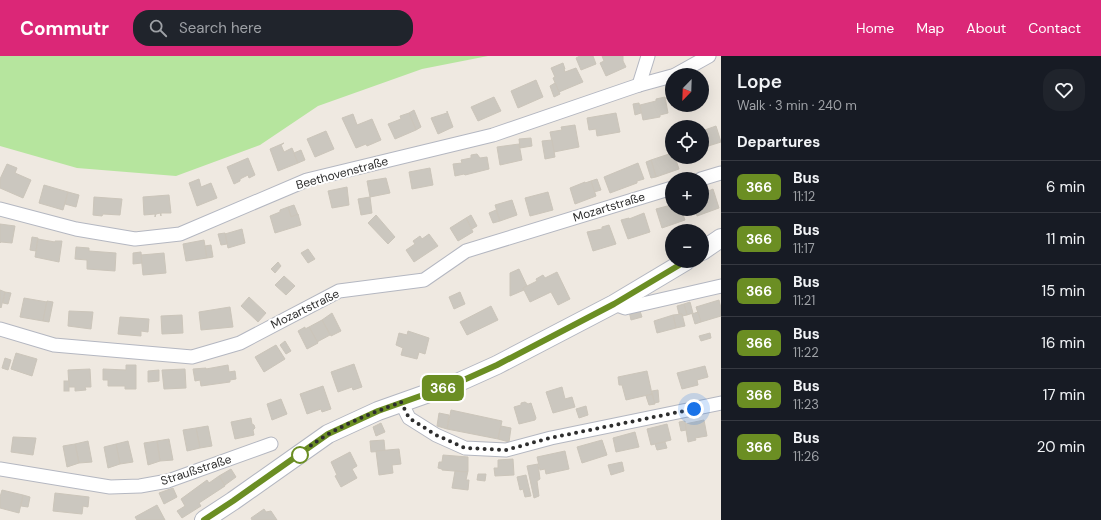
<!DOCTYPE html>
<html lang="en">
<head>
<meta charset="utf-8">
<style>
  :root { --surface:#171b24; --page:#20242c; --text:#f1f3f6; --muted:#9ea1a6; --line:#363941; --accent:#db2777 }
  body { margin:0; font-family:"DM Sans",sans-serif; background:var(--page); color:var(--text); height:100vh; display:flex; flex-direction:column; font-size:15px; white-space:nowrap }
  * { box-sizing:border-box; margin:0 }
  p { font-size:13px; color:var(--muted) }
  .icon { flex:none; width:22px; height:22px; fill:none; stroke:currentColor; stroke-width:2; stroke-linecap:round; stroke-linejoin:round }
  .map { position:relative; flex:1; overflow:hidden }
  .sheet { display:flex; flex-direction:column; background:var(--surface); width:380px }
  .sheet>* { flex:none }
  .badge { padding:0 8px; border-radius:6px; font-size:14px; line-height:26px }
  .needle { width:26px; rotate:203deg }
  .fabs { position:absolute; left:665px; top:12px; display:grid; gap:8px }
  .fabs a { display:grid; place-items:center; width:44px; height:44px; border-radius:50%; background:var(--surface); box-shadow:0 4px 16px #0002; font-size:20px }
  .you { position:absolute; width:20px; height:20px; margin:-10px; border:3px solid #fff; border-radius:50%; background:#1a73e8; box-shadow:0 0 0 6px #1a73e833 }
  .map>.badge { position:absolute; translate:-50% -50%; box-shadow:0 0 0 2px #fff }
  h2 { padding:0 16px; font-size:15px; line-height:36px }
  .round { display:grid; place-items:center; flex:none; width:42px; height:42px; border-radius:16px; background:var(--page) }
  .headline { display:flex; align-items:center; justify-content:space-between; height:68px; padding:0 16px }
  h1 { font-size:19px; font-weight:600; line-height:30px }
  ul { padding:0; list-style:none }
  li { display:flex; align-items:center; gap:12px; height:52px; padding:0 16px; border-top:1px solid var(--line) }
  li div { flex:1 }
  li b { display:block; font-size:15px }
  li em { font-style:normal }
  li .badge { min-width:44px; font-weight:700; text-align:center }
  header { display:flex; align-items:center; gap:24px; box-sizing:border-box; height:56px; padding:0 20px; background:var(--accent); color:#fff }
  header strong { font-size:19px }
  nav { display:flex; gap:22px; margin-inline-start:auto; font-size:14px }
  .search { width:280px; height:36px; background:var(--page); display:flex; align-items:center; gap:10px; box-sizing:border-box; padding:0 14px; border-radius:16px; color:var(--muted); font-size:15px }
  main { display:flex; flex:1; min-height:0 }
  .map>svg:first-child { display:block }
</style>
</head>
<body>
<header>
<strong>Commutr</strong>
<div class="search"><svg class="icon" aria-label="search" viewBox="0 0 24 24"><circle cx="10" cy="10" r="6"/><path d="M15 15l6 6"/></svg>Search here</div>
<nav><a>Home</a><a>Map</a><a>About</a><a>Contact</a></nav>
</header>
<main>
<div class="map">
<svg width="721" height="464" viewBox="0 0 721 464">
  <rect width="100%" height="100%" fill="#efe9e1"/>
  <path fill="#b6e59e" d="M0,0H488L422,13L318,50L260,89L176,120L77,112L0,90Z"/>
  <g fill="#cbc7bf" stroke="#cbc5ba">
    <path d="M580,0H593L596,8L581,14L576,2Z"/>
    <path d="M602,0H623V5L626,11L606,20L600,7L604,5Z"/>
    <path d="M563,7L565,13H564L565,16L576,12L583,26L559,36L553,22L555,21L551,12Z"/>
    <path d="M536,24L543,41L518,52L511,35Z"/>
    <path d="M555,27L560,38L554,41L550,30Z"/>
    <path d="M494,41L501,55L478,65L471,51Z"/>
    <path d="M665,41L668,57L660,59V61L643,64L640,49L656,45V43Z"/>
    <path d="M639,47L641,57L635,59L633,48Z"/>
    <path d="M414,54L421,71L416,74L409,57Z"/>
    <path d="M447,55L453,71L438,78L431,62L447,57Z"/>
    <path d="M409,57L416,74L395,83L388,68L401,63L400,60Z"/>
    <path d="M616,57L620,76L597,80L596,73L589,74L587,62Z"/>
    <path d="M353,58L357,69L372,63L381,84L367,90L366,88L356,92L342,62Z"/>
    <path d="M575,69L579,91L554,96L550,76L562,74L561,71Z"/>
    <path d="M716,70L721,86L702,92V75Z"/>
    <path d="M326,75L334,93L315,101L307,83Z"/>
    <path d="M531,82L532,90L520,92L519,83Z"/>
    <path d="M552,84L555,101L545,103L542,85Z"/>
    <path d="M284,87L281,89L284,96L292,92L298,107L278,115L270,93Z"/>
    <path d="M519,88L522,104L500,109L497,91Z"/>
    <path d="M301,94L305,104L298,107L294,97Z"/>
    <path d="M672,97V101H675L679,113L656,121L651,104Z"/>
    <path d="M477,98L480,102L487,101L489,113L465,119L464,118L455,120L453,108L462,107L461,104L471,102V99Z"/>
    <path d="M248,102L255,119L249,122L248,119L240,123V125L234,128L227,111Z"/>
    <path d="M651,104L656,121L651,122L646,106Z"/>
    <path d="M638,107L644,123L637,125V127L610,137L604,121Z"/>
    <path d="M7,108L17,112L15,117L31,124L23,142L0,132V123Z"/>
    <path d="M430,112L433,129L412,133L409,116Z"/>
    <path d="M386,122L390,137L370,141L367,125Z"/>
    <path d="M199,123L201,131L211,127L217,142L197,150L189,127Z"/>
    <path d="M597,123L601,134L594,136L591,125Z"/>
    <path d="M591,125L596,140L575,148L570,132L585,126V127Z"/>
    <path d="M44,129L68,136L63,154L39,147Z"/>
    <path d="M347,131L349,149L332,152L328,135Z"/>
    <path d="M713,133L719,152L697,160L695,153H702V138Z"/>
    <path d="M68,136L79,139L76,151L65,148Z"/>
    <path d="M548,136L553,154L530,160L525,142Z"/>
    <path d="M169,139L171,157H161V160L160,157L156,158L155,161V158L144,159L143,141Z"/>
    <path d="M94,141L122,143L120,159L103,158L102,160L93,159Z"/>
    <path d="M370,141L372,157L361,159L358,143Z"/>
    <path d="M512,144L517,159L500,165L495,149Z"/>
    <path d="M672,147V153H681L685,164L662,172L656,153L671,149Z"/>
    <path d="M294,149L298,159L291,161L288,151Z"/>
    <path d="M288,151L291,161L298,158L301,169L275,177L270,160L280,156V154Z"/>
    <path d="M496,154L500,165L493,167L489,157Z"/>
    <path d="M644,157L650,176L628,183L621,164L629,162V163Z"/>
    <path d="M376,159L395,181L388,188L368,167Z"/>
    <path d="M471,159L477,170L472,173L466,162Z"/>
    <path d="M466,162L473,176L458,185L450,172Z"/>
    <path d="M0,168L15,170L12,187L1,186L0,187Z"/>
    <path d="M609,169L616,188L593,195L587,176L602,173V171Z"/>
    <path d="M242,173L245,187L228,192L225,178Z"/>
    <path d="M225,177L227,188L221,189L218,178Z"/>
    <path d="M429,178L438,190L414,206L406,194L415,188L413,185L420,180L422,183Z"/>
    <path d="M32,181L38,182L36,195L30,194Z"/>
    <path d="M38,183L55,186V185H62L59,206L35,201Z"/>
    <path d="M204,184L207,202L186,205L183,188Z"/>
    <path d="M211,189L213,201L207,202L205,190Z"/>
    <path d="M76,191L89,192V195L116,197L115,215L87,213V204L75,203Z"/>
    <path d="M308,193L315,203L308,207L301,197Z"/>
    <path d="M141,196L142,207L133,208V197Z"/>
    <path d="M164,197L166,217L143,219L141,199Z"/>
    <path d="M278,206L281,210L275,217L271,213Z"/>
    <path d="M519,213L527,230L523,232L524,234L510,240V217Z"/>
    <path d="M557,216L570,243L558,249L551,236L530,246L523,232L537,225L536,223L543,219L545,222Z"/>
    <path d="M284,220L295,230L286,239L275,229Z"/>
    <path d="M0,234L5,236L1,252L0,251Z"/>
    <path d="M5,236L11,237L8,248L3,247Z"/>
    <path d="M460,236L465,248L454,253L449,241Z"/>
    <path d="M249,241L266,257L258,266L241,250Z"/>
    <path d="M24,242L47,246L43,265L20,261Z"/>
    <path d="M719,244L721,252V260L701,266L696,251Z"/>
    <path d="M47,245L53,246L49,266L43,265Z"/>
    <path d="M690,246L693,257L687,259L684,248Z"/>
    <path d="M684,248L687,259L682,260V258H679L677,250Z"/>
    <path d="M491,250L498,264L467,279L460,266Z"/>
    <path d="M230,251L233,271L201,274L199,256Z"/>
    <path d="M639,252L642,261L631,264L629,255Z"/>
    <path d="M69,255L93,256L91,273L68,270Z"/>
    <path d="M698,256L701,266L695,268L692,258Z"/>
    <path d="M332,257L341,275L331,280L322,264Z"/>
    <path d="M682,258L685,270L676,272L673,259Z"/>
    <path d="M182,259L183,277L162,278L161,260Z"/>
    <path d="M673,259L676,272L657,277L654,265Z"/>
    <path d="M120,261L149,263L148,276L141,275V280L118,278Z"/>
    <path d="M322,264L330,279L317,286L309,271Z"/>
    <path d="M305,271V273L309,271L318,287L307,293L298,275Z"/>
    <path d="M408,275L429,282L425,298L419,296L417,303L401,299L403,292L396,289L399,277L407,279Z"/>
    <path d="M710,277L711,282L701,285L699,280Z"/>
    <path d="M285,285L291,295L286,298L280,289Z"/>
    <path d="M276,289L285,303L264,316L255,301Z"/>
    <path d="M16,297L37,303L32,320L11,313Z"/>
    <path d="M5,302L11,304L8,314L2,312Z"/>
    <path d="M354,308L362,331L353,334L352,331L338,336L331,316Z"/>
    <path d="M126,309H136V333H125V330H108V324H103V313L126,314Z"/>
    <path d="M228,309L229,316L235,315L236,323L230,324V326L201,330L200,324L195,325L193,313L206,312V313Z"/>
    <path d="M705,310L708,321L697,324L698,329L682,333L677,317Z"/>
    <path d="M90,313L91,331H85L86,334L75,335V331H69L68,314Z"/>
    <path d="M185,313L186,332L164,333L162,314Z"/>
    <path d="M159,314V325L148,326V315Z"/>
    <path d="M647,315L652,338L626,344L622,329H619L618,321Z"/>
    <rect x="64" y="325" width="5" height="10"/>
    <path d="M323,330L331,353L322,356L321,353L307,358L300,338Z"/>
    <path d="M562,331L565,343L572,341L575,351L553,357L546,336Z"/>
    <path d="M658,334L659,346L654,347L652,335Z"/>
    <path d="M652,338L655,348L649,349L646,340Z"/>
    <path d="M281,343L287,358L272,364L267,348Z"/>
    <path d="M525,346L528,348L531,347L536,362L535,364L519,368L514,351L521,349V347Z"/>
    <path d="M586,350L588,359L579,362L576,353Z"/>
    <path d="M451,354L502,365L498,383L447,373Z"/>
    <path d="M439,357L449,359L447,373L437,370Z"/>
    <path d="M251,362L252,368L254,369L255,372L253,374L254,379L235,383L231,366Z"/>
    <path d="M704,364L707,380L695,382L696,384L688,386L685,368Z"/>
    <path d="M685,365L686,374L681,375L679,366Z"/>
    <path d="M381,367L385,376L376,380L373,371Z"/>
    <path d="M667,368L671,384L651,389L647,373Z"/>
    <path d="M208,370L212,390L200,392L196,372Z"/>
    <path d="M501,370L511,372L509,386L498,383Z"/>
    <path d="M196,372L200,392L187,395L183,374Z"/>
    <path d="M635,376L639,391L616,396L613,382Z"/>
    <path d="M13,381L36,382L33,399L11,396Z"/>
    <path d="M169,383L173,404L160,405L157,385Z"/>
    <path d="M384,384L385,395L371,396L370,385Z"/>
    <path d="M602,384L607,399L582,407L577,391Z"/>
    <path d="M88,385L92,406L79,407L75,388Z"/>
    <path d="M128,385L133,406L120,408L116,388Z"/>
    <path d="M157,385L160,405L148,409L144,387Z"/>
    <path d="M665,386L667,392L657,394L655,388Z"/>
    <path d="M75,388L79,407L67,411L63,390Z"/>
    <path d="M116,388L120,408L108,412L104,391Z"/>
    <path d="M399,393L401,408L392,409L393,417L379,419L376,395Z"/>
    <path d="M565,395L569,413L546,418L545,413L540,414L537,401Z"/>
    <path d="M350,396L357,410L352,413L357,422L341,431L335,420L337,419L331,406Z"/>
    <path d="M443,399L468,401V415L466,416L442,414V413L438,412L439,406H442Z"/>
    <path d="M513,403L514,419L495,420L494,412H498V404Z"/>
    <path d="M622,406L624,415L611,419L608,409Z"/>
    <path d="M538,408L540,423L537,425L539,440L534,442L527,410Z"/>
    <path d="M231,413L236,421L225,429L219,420Z"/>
    <path d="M455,415L466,416L468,415L466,424H469L468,434L452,432Z"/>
    <path d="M478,418H486L485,425L477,424Z"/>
    <path d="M526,419L531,440L525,441L523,433L520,434L517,421Z"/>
    <path d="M219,420L225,430L199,447L201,450L182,462L177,455L185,450L181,443L207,424L209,427Z"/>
    <path d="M173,432L177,441L164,448L159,437Z"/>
    <path d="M2,434L23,439L19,457L0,452V441Z"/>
    <path d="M55,437L89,441L88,451L83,450L82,458L53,455Z"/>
    <path d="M23,439L30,441L28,451L21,450Z"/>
    <path d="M157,449L165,464H137L135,461Z"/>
    <path d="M264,453L266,456L271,455L277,464H252L251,462Z"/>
  </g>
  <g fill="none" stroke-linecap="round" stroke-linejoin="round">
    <g stroke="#b4b7c1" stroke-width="15">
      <g id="street">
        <path d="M675,19L709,0"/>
        <path d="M639,29L648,0"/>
        <path d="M701,123L721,117"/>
        <path d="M0,153L76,173L135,183L180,178L307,124L493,79L639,29L672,20"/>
        <path d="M614,248L625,252L721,230"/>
        <path d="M0,273L54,289L192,301L240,287L339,235L424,224L466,195L672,132"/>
        <path d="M401,346L409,362L436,379L465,392L506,394L551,382L721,347"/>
        <path d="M0,413L110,431L140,430L168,425L271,388"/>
      </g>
    </g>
    <g stroke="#b4b7c1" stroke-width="20">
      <g id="secondary">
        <path d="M702,195L721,182"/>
        <path d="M204,464L233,445L328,378L378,355L457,327L497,309L614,248L686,205"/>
      </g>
    </g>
    <use href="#street" stroke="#fff" stroke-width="13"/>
    <use href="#secondary" stroke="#fff" stroke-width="18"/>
  </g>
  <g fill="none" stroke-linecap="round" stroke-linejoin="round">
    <g stroke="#fff" stroke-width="9">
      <path id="line" d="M204,464L233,445L328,378L378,355L457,327L497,309L614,248L686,205"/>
    </g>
    <use href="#line" stroke="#6b8e23" stroke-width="6"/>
    <path stroke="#2e2e2e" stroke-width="4" stroke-dasharray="0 7.2" d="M300,399C324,375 370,358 401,346L409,362L436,379L465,392L506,394L550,382L694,353"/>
  </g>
  <circle fill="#fff" stroke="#6b8e23" stroke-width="2" cx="300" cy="399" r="8"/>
  <g text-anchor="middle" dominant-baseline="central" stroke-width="4" stroke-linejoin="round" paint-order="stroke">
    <g font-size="12" fill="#2e2e2e" stroke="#fff">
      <text transform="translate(342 117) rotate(-15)">Beethovenstraße</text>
      <text transform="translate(609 151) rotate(-17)">Mozartstraße</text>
      <text transform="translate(305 253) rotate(-26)">Mozartstraße</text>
      <text transform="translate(196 414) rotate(-18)">Straußstraße</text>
    </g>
  </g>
</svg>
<div class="fabs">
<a><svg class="needle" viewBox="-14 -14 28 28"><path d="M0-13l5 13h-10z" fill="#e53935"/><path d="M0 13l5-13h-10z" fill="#9ea1a6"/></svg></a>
<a><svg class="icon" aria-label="locate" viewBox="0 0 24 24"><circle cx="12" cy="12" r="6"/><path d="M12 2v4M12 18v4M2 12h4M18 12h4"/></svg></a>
<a>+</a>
<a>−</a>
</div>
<div class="you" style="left:694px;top:353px"></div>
<b class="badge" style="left:443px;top:332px;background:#6b8e23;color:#fff">366</b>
</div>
<section class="sheet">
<div class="headline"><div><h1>Lope</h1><p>Walk · 3 min · 240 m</p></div><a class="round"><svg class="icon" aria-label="heart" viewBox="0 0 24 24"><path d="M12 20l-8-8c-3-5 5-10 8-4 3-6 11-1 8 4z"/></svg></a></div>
<h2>Departures</h2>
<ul>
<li><span class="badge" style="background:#6b8e23;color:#fff">366</span><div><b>Bus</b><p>11:12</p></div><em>6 min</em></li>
<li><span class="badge" style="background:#6b8e23;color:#fff">366</span><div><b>Bus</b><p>11:17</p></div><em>11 min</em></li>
<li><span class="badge" style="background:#6b8e23;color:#fff">366</span><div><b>Bus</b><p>11:21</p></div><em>15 min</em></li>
<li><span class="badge" style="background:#6b8e23;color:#fff">366</span><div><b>Bus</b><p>11:22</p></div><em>16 min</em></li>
<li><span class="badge" style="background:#6b8e23;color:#fff">366</span><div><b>Bus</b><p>11:23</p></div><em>17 min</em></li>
<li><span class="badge" style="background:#6b8e23;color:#fff">366</span><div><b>Bus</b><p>11:26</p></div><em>20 min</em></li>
</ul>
</section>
</main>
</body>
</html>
